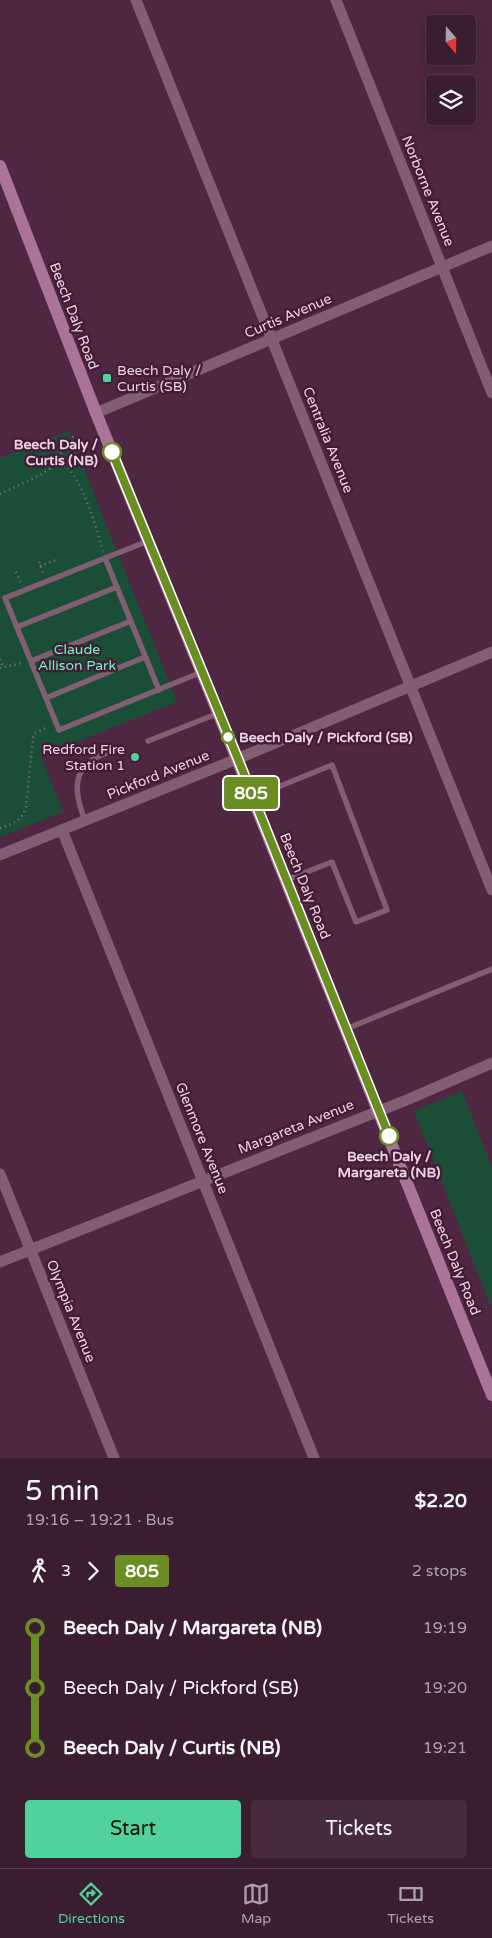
<!DOCTYPE html>
<html lang="en">
<head>
<meta charset="utf-8">
<style>
  :root { --surface:#3b1d32; --page:#462a3e; --text:#f1f3f6; --muted:#aca2ac; --line:#543b4d; --accent:#50d398 }
  body { margin:0; font-family:"Varela Round",sans-serif; background:var(--page); color:var(--text); height:100vh; display:flex; flex-direction:column; font-size:19px; white-space:nowrap }
  * { box-sizing:border-box; margin:0 }
  p { font-size:16px; color:var(--muted) }
  .icon { flex:none; width:28px; height:28px; fill:none; stroke:currentColor; stroke-width:2; stroke-linecap:round; stroke-linejoin:round }
  .map { position:relative; height:1458px; overflow:hidden }
  .details { display:flex; flex-direction:column; background:var(--surface); flex:1 }
  .details>* { flex:none }
  .badge { padding:0 10px; border-radius:4px; font-size:18px; line-height:32px }
  .needle { width:32px; rotate:160deg }
  .controls { position:absolute; left:426px; top:15px; display:grid; gap:10px }
  .controls a { display:grid; place-items:center; width:50px; height:50px; border-radius:5px; background:var(--surface); box-shadow:0 2px 12px #0003,0 0 0 1px var(--line); font-size:25px }
  .map>.badge { position:absolute; translate:-50% -50%; box-shadow:0 0 0 2px #fff }
  .legs { display:flex; align-items:center; gap:8px; height:55px; padding:0 25px; font-size:16px }
  .legs p { margin-inline-start:auto }
  .head { display:flex; align-items:center; justify-content:space-between; height:85px; padding:0 25px }
  h1 { font-size:28px; font-weight:600; line-height:38px }
  .cta { display:flex; gap:10px; margin-top:auto; padding:10px 25px }
  .cta a { flex:1; height:58px; border-radius:5px; background:var(--accent); color:#111; font-size:20px; font-weight:600; line-height:58px; text-align:center }
  .cta a+a { background:var(--page); color:var(--text) }
  ul { padding:0 25px; list-style:none }
  li { display:flex; align-items:center; gap:18px; height:60px; font-size:19px }
  li i { display:grid; place-items:center; width:8px; height:100%; margin:0 6px; background:currentColor }
  li i::after { content:''; width:12px; height:12px; margin:-6px; border:4px solid; border-radius:50%; background:var(--surface) }
  li p { margin-inline-start:auto }
  li:first-child i { background:linear-gradient(#0000 50%,currentColor 0) }
  li:last-child i { background:linear-gradient(currentColor 50%,#0000 0) }
  .dock { display:flex; justify-content:space-around; align-items:center; height:70px; border-top:1px solid var(--line); background:var(--surface); font-size:14px; color:var(--muted) }
  .dock a { display:grid; justify-items:center; gap:2px }
  .dock .on { color:var(--accent) }
  .map>svg:first-child { display:block }
</style>
</head>
<body>
<div class="map">
<svg width="492" height="1458" viewBox="0 0 492 1458">
  <rect width="100%" height="100%" fill="#4f2742"/>
  <g fill="#1b4e37">
    <path d="M69,431L177,702L41,756L63,812L0,837V458Z"/>
    <path d="M462,1091L492,1167V1304L490,1305L414,1111Z"/>
  </g>
  <g fill="none" stroke-linecap="round" stroke-linejoin="round">
    <g stroke="#916f85" stroke-width="2.5" stroke-dasharray="1 4" stroke-linecap="butt">
      <path d="M54,463C57,464 63,464 65,466C81,475 98,533 103,551"/>
      <path d="M0,494C12,488 43,475 52,467C61,458 63,441 75,436"/>
      <path d="M39,562L43,573"/>
      <path d="M40,566L56,560"/>
      <path d="M16,572L20,582"/>
      <path d="M0,659L3,667"/>
      <path d="M0,668L22,663"/>
      <path d="M0,828C14,823 22,821 26,807L33,738L35,733L48,727"/>
    </g>
    <g stroke="#825e75" stroke-width="5.5">
      <path d="M148,541L5,598L59,730L202,672"/>
      <path d="M105,558L159,690"/>
      <path d="M17,627L117,587"/>
      <path d="M31,661L131,621"/>
      <path d="M46,698L145,657"/>
      <path d="M148,741L219,713"/>
      <path d="M253,797L332,765L387,910L356,922L332,862L286,880"/>
      <path d="M85,821C77,800 70,775 92,760C98,755 107,753 114,751"/>
      <path d="M346,1029L492,969"/>
    </g>
    <g stroke="#825e75" stroke-width="11">
      <path d="M136,0L492,890"/>
      <path d="M336,0L492,393"/>
      <path d="M96,413L492,246"/>
      <path d="M62,830L314,1458"/>
      <path d="M0,855L237,759L492,652"/>
      <path d="M0,1174L114,1458"/>
      <path d="M0,1262L409,1099L492,1063"/>
    </g>
    <path stroke="#ac7398" stroke-width="12" d="M0,166L96,413L237,759L492,1395"/>
  </g>
  <g fill="none" stroke-linecap="round" stroke-linejoin="round">
    <g stroke="#fff" stroke-width="11">
      <path id="line-1" d="M112,452L238,759L389,1136"/>
    </g>
    <use href="#line-1" stroke="#6b8e23" stroke-width="8"/>
  </g>
  <g fill="#50d398" stroke="#431d37" stroke-width="2">
    <rect x="102" y="373" width="10" height="10" rx="2.5"/>
    <circle cx="135" cy="757" r="5"/>
  </g>
  <g fill="#fff" stroke="#6b8e23" stroke-width="2.5">
    <circle cx="112" cy="452" r="9"/>
    <circle cx="228" cy="737" r="6"/>
    <circle cx="389" cy="1136" r="9"/>
  </g>
  <g text-anchor="middle" dominant-baseline="central" stroke-width="5" stroke-linejoin="round" paint-order="stroke">
    <g font-size="14" fill="#ecd2e2" stroke="#431d37">
      <text transform="translate(428 191) rotate(68)">Norborne Avenue</text>
      <text transform="translate(74 316) rotate(69)">Beech Daly Road</text>
      <text transform="translate(288 316) rotate(-23)">Curtis Avenue</text>
      <text transform="translate(328 440) rotate(68)">Centralia Avenue</text>
      <text transform="translate(158 775) rotate(-22)">Pickford Avenue</text>
      <text transform="translate(305 886) rotate(68)">Beech Daly Road</text>
      <text transform="translate(296 1127) rotate(-22)">Margareta Avenue</text>
      <text transform="translate(202 1138) rotate(68)">Glenmore Avenue</text>
      <text transform="translate(455 1262) rotate(68)">Beech Daly Road</text>
      <text transform="translate(71 1311) rotate(68)">Olympia Avenue</text>
    </g>
    <g font-size="14" fill="#ecd2e2" stroke="#431d37" text-anchor="start">
      <text x="117" y="370">Beech Daly /<tspan x="117" dy="16">Curtis (SB)</tspan></text>
      <text x="125" y="749" text-anchor="end">Redford Fire<tspan x="125" dy="16">Station 1</tspan></text>
    </g>
    <g font-size="14" font-weight="bold" fill="#ecd2e2" stroke="#431d37" text-anchor="end">
      <text x="98" y="444">Beech Daly /<tspan x="98" dy="16">Curtis (NB)</tspan></text>
      <text x="239" y="737" text-anchor="start">Beech Daly / Pickford (SB)</text>
      <text x="389" y="1156" text-anchor="middle">Beech Daly /<tspan x="389" dy="16">Margareta (NB)</tspan></text>
    </g>
    <g font-size="14" fill="#69fab7" stroke="#431d37">
      <text x="77" y="649">Claude<tspan x="77" dy="16">Allison Park</tspan></text>
    </g>
  </g>
</svg>
<div class="controls">
<a><svg class="needle" viewBox="-14 -14 28 28"><path d="M0-13l5 13h-10z" fill="#e53935"/><path d="M0 13l5-13h-10z" fill="#aca2ac"/></svg></a>
<a><svg class="icon" aria-label="layers" viewBox="0 0 24 24"><path d="M12 4l9 5-9 5-9-5zM3 14l9 5 9-5"/></svg></a>
</div>
<b class="badge" style="left:251px;top:793px;background:#6b8e23;color:#fff">805</b>
</div>
<section class="details">
<div class="head"><div><h1>5 min</h1><p>19:16 – 19:21 · Bus</p></div><b>$2.20</b></div>
<div class="legs"><svg class="icon" aria-label="walk" viewBox="0 0 24 24"><circle cx="13" cy="4" r="2"/><path d="M13 8l-2 6 4 7M11 14l-3 7M7 12l3-4h3l4 4"/></svg>3<svg class="icon" aria-label="forward" viewBox="0 0 24 24"><path d="M9 5l7 7-7 7"/></svg><b class="badge" style="background:#6b8e23;color:#fff">805</b><p>2 stops</p></div>
<ul>
<li><i style="color:#6b8e23"></i><b>Beech Daly / Margareta (NB)</b><p>19:19</p></li>
<li><i style="color:#6b8e23"></i><span>Beech Daly / Pickford (SB)</span><p>19:20</p></li>
<li><i style="color:#6b8e23"></i><b>Beech Daly / Curtis (NB)</b><p>19:21</p></li>
</ul>
<div class="cta"><a>Start</a><a>Tickets</a></div>
</section>
<nav class="dock">
<a class="on"><svg class="icon" aria-label="directions" viewBox="0 0 24 24"><path d="M12 3l9 9-9 9-9-9zM9 14v-3h6M13 9l2 2-2 2"/></svg>Directions</a>
<a><svg class="icon" aria-label="map" viewBox="0 0 24 24"><path d="M3 6l6-2 6 2 6-2v14l-6 2-6-2-6 2zM9 4v14M15 6v14"/></svg>Map</a>
<a><svg class="icon" aria-label="tickets" viewBox="0 0 24 24"><path d="M3 7h18v10H3zM15 7v10"/></svg>Tickets</a>
</nav>
</body>
</html>
